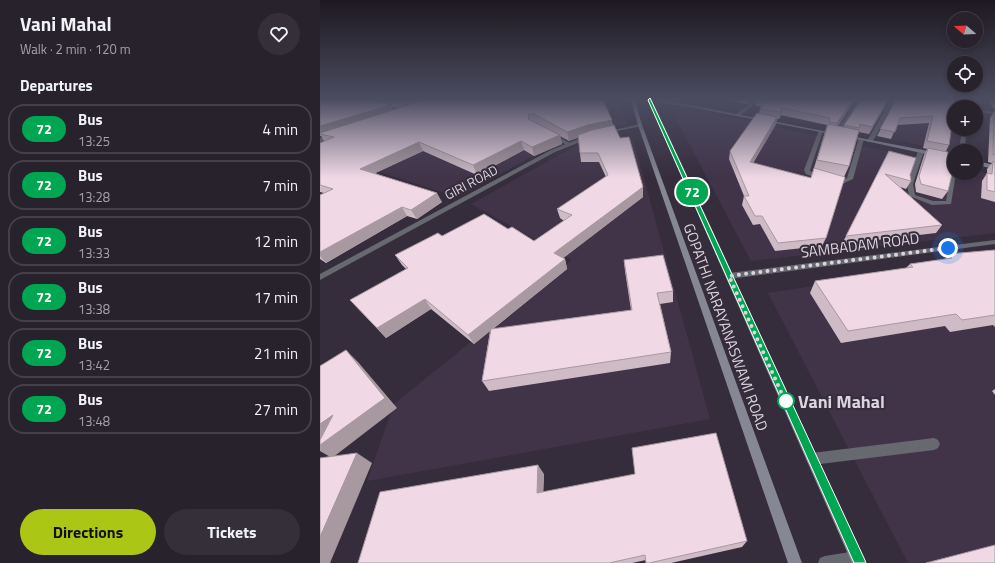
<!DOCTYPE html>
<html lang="en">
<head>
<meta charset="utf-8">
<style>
  :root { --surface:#28222d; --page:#342f39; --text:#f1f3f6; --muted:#a5a4aa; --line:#443f49; --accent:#abc615 }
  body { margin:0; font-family:"Titillium Web",sans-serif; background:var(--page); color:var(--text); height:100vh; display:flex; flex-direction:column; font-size:15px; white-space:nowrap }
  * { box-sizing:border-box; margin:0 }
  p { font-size:13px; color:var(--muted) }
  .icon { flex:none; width:22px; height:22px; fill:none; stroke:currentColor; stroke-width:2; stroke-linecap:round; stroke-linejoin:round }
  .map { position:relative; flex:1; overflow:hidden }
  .drawer { display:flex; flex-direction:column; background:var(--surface); width:320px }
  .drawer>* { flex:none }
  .badge { padding:0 8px; border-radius:13px; font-size:14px; line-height:26px }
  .needle { width:26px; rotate:289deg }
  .fabs { position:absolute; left:627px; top:12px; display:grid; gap:8px }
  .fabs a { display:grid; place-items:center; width:36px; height:36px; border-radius:50%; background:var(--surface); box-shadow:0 2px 6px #0003,0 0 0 1px var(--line); font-size:20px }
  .you { position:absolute; width:20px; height:20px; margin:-10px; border:3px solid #fff; border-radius:50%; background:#1a73e8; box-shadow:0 0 0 6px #1a73e833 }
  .map>.badge { position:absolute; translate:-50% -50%; box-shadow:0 0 0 2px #fff }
  h2 { padding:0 20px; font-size:15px; line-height:36px }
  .round { display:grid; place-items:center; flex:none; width:42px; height:42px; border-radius:21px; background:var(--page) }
  .summary { display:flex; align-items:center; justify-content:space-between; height:68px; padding:0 20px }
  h1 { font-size:19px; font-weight:700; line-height:30px }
  .cta { display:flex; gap:8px; margin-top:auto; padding:8px 20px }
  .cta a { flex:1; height:46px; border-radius:24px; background:var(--accent); color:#111; font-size:16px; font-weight:700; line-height:46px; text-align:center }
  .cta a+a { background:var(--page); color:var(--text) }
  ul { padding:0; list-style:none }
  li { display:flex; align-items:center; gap:12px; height:50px; margin:0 8px 6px; padding:0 12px; border:2px solid var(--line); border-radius:16px }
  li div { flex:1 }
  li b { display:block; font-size:15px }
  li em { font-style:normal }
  li .badge { min-width:44px; font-weight:700; text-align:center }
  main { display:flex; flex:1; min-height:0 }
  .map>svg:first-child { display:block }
</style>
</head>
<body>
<main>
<section class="drawer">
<div class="summary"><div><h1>Vani Mahal</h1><p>Walk · 2 min · 120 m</p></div><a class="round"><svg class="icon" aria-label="heart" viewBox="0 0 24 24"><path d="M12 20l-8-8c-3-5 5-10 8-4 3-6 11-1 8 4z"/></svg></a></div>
<h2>Departures</h2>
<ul>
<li><span class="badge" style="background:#00a651;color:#fff">72</span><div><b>Bus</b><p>13:25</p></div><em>4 min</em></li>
<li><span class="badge" style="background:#00a651;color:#fff">72</span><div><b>Bus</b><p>13:28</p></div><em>7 min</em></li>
<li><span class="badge" style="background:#00a651;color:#fff">72</span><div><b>Bus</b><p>13:33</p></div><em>12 min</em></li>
<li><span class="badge" style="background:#00a651;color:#fff">72</span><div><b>Bus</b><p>13:38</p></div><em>17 min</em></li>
<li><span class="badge" style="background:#00a651;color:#fff">72</span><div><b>Bus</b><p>13:42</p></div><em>21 min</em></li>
<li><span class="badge" style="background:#00a651;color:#fff">72</span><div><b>Bus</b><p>13:48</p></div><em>27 min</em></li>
</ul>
<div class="cta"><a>Directions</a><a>Tickets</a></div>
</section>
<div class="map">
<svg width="675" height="563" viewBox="0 0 675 563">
  <rect width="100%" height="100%" fill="#362d3c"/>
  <g fill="#413449">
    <path d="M144,100H298L307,124L246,139L137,197L0,153V146Z"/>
    <path d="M451,100H648L647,107H634V129H647L646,151L634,152L437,112Z"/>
    <path d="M360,110H376L634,166V173H656V171L675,175V233L431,261L355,117Z"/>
    <path d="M300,135L313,139L390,419L47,481L74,404L252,260L151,204L257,145Z"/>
    <path d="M675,258V563H588L448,293Z"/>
  </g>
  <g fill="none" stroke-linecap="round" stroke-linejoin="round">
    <path fill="#676971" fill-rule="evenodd" d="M230,135H234L252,144L247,145L230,137Z"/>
    <g fill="#676971" fill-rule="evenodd">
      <path d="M435,100H439L421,115H417V113Z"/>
      <path d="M537,100H541L518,135H514V134Z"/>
      <path d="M566,100H570L573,103L553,141L548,142L547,141L569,103Z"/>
      <path d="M646,100H650L649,107H645Z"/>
      <path d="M656,110L675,112V114L656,112Z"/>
      <path d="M320,124H322V126L287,133L285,132Z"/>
      <path d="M642,129H646L645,151H639Z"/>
      <path d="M499,130L503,131L490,170L491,172L504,177V179L502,180L486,174L484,170Z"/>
      <path d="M13,135L15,136V137L0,142V138Z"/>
      <path d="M268,135L271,137L270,138L235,152L0,280V274L231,150Z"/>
      <path d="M539,138L544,139L533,179L522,184L511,181V179C517,178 520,181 527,178Z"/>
      <path d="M601,149L604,151L593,184L595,195L613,201H626L631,170L634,168V173H636L631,204L612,205L589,196L587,184L598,151Z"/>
      <path d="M675,240V244L409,279L405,276L409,273Z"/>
      <path d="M614,438L618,440L620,444L618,448L614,450L492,465L488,463L486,459L488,455L492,453Z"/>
      <path d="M536,551L541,553L543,558L540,563H498L500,558L505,556Z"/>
    </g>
    <g fill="#858795" fill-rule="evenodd">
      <path d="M311,100H337L365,104L518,134L516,135L365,106L333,102L546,563H532L328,101H315L322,125L482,563H468L318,125Z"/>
      <path d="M525,135L634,156V160L527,137L525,136Z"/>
      <path d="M656,161L675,165V169L656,165Z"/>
    </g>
  </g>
  <g fill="#cebbc5" fill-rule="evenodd">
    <path d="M0,100H283L293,125L323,197L243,258L245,259L247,269L173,329L311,310L305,271L304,260L353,291V302L340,304L351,352L350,363L169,391L162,381L170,331L154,344L111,309L66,338L30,300L86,269L82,265L75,255L122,236L188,229L214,241L244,221L240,218L237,209L286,177L279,162H261L258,137L249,141L240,136L242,144L214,156L204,150L157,175L103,151L55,173L122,202L97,219L87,216L6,263L0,259V195L4,193L0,192V143L4,141L1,136H0ZM72,107L77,108L73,110Z"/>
    <path d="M407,100H433L427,104Z"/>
    <path d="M436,100H535L518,126L524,127V125L567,103L549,134L539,132L529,166L524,177L506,238L502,246L455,251L440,224L433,225L422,205L424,196L409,159L410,151L439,113L440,109L442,107L435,105ZM461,115L507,125L491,178L433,163L456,124L457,119H459Z"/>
    <path d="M571,100H634V125H632L629,145L626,151L628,191L622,199L596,192L595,184L604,155L607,149L603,148L609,123L577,125L571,139L557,136L574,103Z"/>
    <path d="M668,100H675V110Z"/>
    <path d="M674,112H675V202L661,198L662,181L667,173V169L672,163L668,162L670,118Z"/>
    <path d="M569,151L590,175L591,181L586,189L580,187L622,225L616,233L522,244Z"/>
    <path d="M675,250V327L673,325L630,332L625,326L521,343L490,293L495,281L586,268L590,264L625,259L628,254Z"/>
    <path d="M675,389V395L672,391Z"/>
    <path d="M224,474L223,492L427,541L422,547L351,563H326V560L312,563H38Z"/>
  </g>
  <g fill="#a898a0">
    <path d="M91,100H121L85,110L81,102Z"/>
    <path d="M428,100H433L427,104Z"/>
    <path d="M533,100H535L515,131L517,123Z"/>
    <path d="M568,100L567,103L549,134L552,127Z"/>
    <path d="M71,105L75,113L0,134V126Z"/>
    <path d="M462,108L461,115L459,119L460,112Z"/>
    <path d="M457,117L456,124L429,170L430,162Z"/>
    <path d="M292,120L293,128L269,134L249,141L247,132L268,125Z"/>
    <path d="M240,135L242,144L214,156L212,147Z"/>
    <path d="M201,141L204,150L157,175L153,165Z"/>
    <path d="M99,142L103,151L45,178L40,169Z"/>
    <path d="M323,187V197L237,263L234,253Z"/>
    <path d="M117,193L122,202L97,219L91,210Z"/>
    <path d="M82,207L87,216L6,263L0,256V252Z"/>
    <path d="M245,259L247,269L154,344L148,335Z"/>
    <path d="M105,299L111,309L66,338L57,328Z"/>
    <path d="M26,350L38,362L77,408L12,458L0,451V424L13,415Z"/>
    <path d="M37,453L52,463L10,563H0V537Z"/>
    <path d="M218,465L224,474L223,501L217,493Z"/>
  </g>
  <g fill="#f0d9e5" stroke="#a898a0">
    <path d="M0,100H52L71,105L0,126Z"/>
    <path d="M70,100H91L81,102Z"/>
    <path d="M104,100H283L292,120L268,125L247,132L214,114H209L208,119L240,135L212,147L201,141L153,165L99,142L40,169L117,193L91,210L82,207L0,252V195L13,189L0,185V143L14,137L0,134V133Z"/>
    <path d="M441,100H533L517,123L509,122L510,118L481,112L462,108L460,112L440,109L447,101Z"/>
    <path d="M541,100H568L552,127L540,124L539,128L524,125Z"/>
    <path d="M576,100H634L636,107H634V117H633L629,145L607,141L613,116L580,118L575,132L560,129Z"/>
    <path d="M674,112H675V155L673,154Z"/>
    <path d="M437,113L457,117L430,162L491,178L494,168L525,177L506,238L458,243L442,216H435L424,196H429L410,151Z"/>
    <path d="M508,124L539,130L529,166L497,160Z"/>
    <path d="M294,125L300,138L309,137L323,187L234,253L245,259L148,335L105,299L57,328L30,300L88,268L75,255L118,233L122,236L164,214L188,229L192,227L214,241L252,215L237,209L288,175L278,153H260L258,135L272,130Z"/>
    <path d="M608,148L628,152L627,164L634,166L628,191L601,184L599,176Z"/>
    <path d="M569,151L596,158L590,175L591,181L565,174L622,225L526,236Z"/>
    <path d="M673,161L675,162V192L667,190V173L672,174Z"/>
    <path d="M675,250V315L642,320L636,314L528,331L495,281L593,267L590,264L632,258L628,254Z"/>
    <path d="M343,255L353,291L337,293L351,352L162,381L171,329L312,310L304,260Z"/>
    <path d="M26,350L65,398L0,445V440L13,415L0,424V366Z"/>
    <path d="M396,433L427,541L329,563H326L325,555L289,563H38L60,492L218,465L217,493L315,474L312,448Z"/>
    <path d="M37,453L0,537V458Z"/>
    <path d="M675,545V563H606Z"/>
  </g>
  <linearGradient id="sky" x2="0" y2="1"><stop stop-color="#1e1921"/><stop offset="0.56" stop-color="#4c4c61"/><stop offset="1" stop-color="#4c4c61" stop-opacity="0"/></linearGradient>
  <rect width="675" height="178" fill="url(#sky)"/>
  <path fill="#00a651" stroke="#fff" d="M330,98L544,558L546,563H534L328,100Z"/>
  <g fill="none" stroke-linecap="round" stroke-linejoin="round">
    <path stroke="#dbd5df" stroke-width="4" stroke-dasharray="0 7.2" d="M466,401V403L409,276L628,248"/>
  </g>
  <circle fill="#fff" stroke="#00a651" stroke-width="2" cx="466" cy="401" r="8"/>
  <g text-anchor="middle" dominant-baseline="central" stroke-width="4" stroke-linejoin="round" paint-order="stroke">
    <g font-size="13" fill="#dbd5df" stroke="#362d3c">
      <text transform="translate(151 182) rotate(-28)">GIRI ROAD</text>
    </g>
    <g font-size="15" fill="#dbd5df" stroke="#362d3c">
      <text transform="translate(540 245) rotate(-7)">SAMBADAM ROAD</text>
      <text transform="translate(406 327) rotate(70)">GOPATHI NARAYANASWAMI ROAD</text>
    </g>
    <g font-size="18" font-weight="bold" fill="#dbd5df" stroke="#362d3c" text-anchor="start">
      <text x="478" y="401">Vani Mahal</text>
    </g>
  </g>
</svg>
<div class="fabs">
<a><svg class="needle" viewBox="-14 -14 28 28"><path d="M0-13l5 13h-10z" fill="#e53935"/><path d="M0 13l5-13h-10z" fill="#a5a4aa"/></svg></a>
<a><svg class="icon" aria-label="locate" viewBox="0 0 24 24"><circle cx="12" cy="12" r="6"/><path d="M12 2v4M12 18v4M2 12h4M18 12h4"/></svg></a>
<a>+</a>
<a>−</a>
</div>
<div class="you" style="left:628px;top:248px"></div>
<b class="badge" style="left:372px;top:192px;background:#00a651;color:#fff">72</b>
</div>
</main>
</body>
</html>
